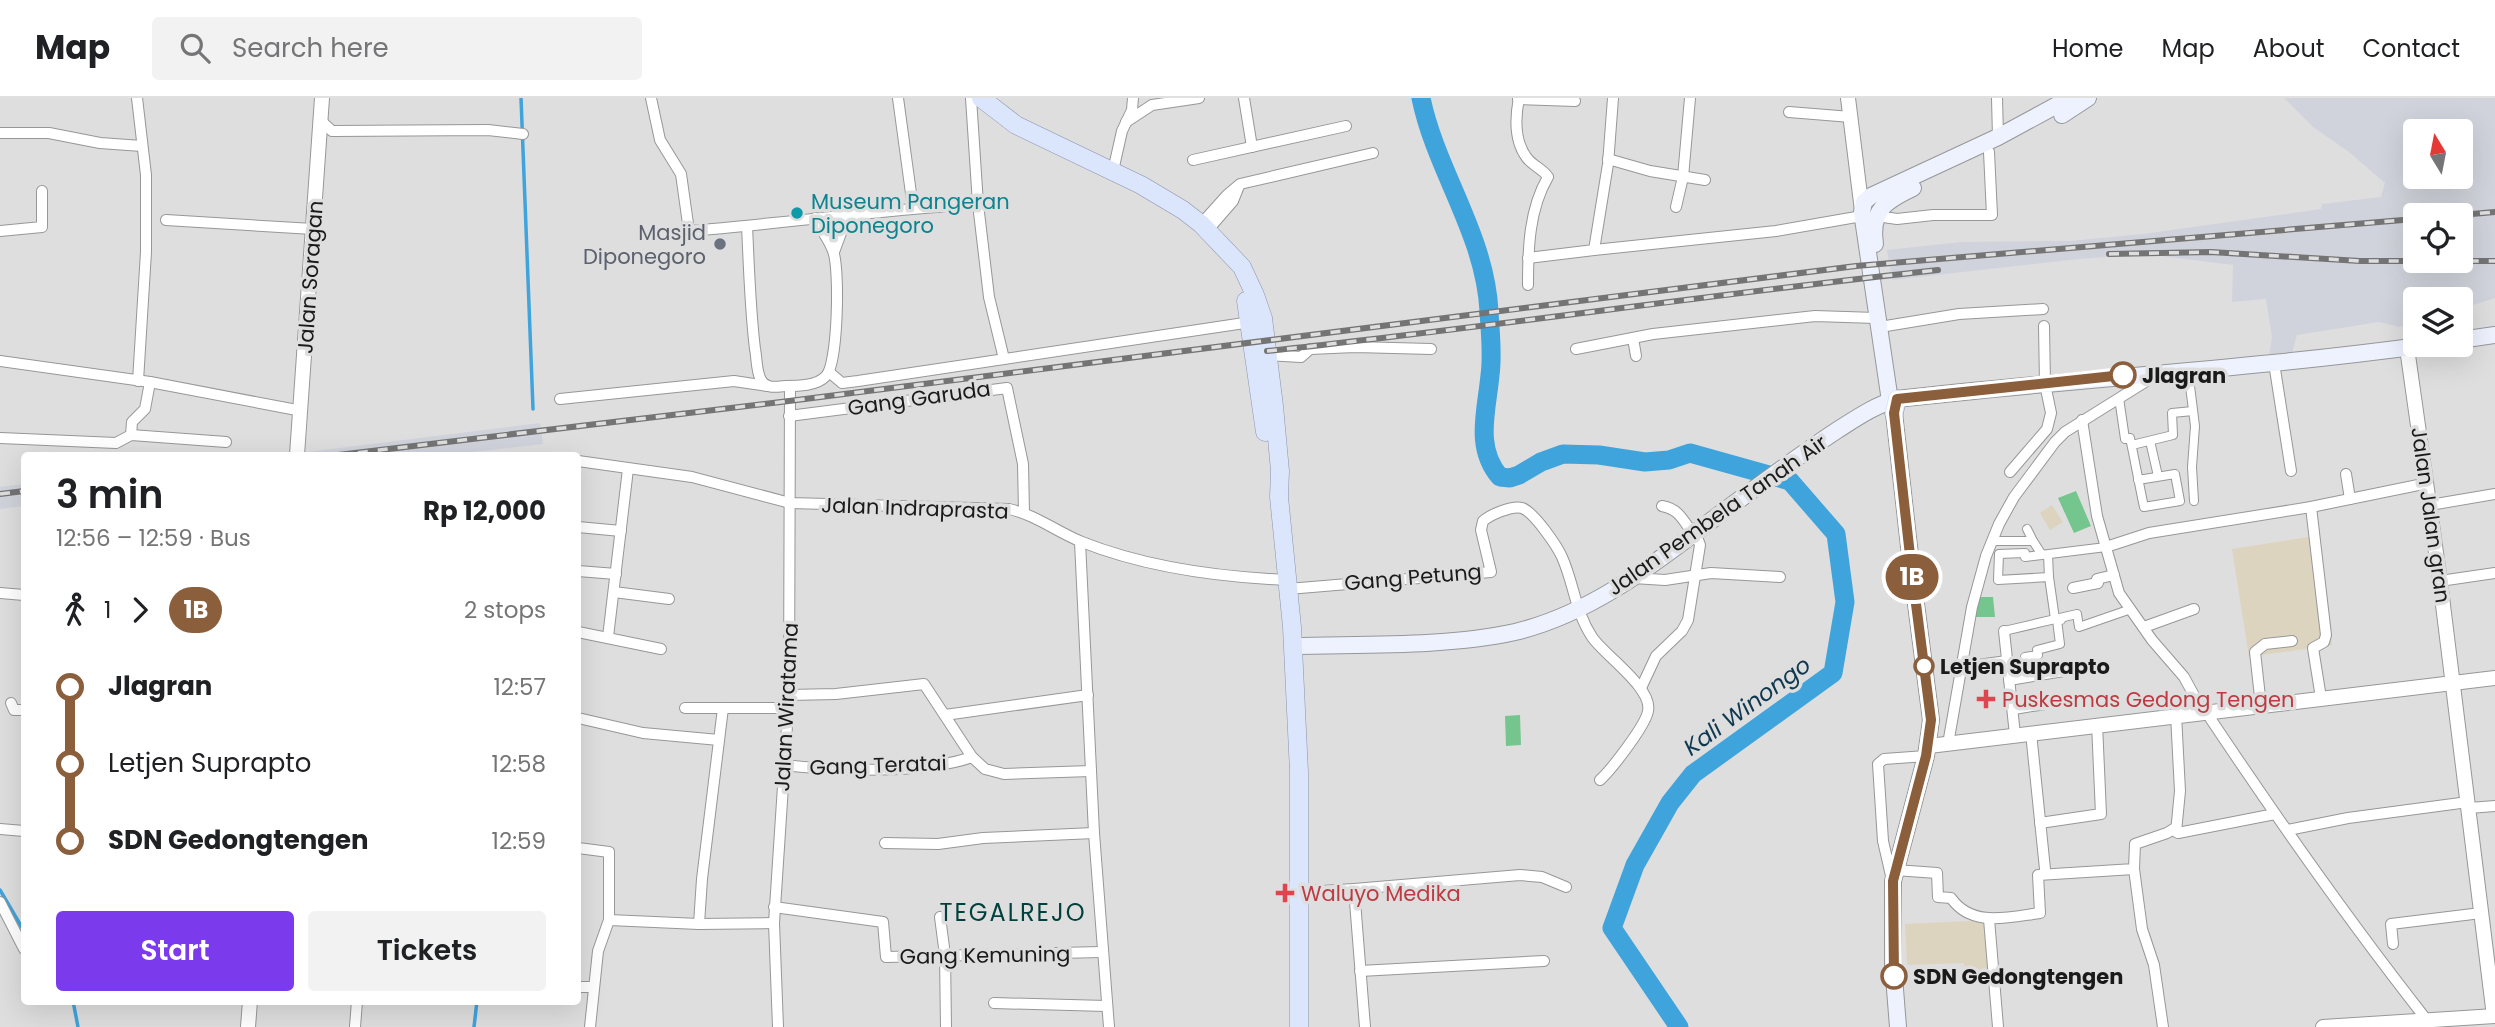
<!DOCTYPE html>
<html lang="en">
<head>
<meta charset="utf-8">
<style>
  :root { --surface:#fff; --page:#f2f2f2; --text:#202124; --muted:#757577; --line:#e0e0e0; --accent:#7c3aed }
  body { margin:0; font-family:Poppins,sans-serif; background:var(--page); color:var(--text); height:100vh; display:flex; flex-direction:column; font-size:26px; white-space:nowrap }
  * { box-sizing:border-box; margin:0 }
  p { font-size:23px; color:var(--muted) }
  .icon { flex:none; width:38px; height:38px; fill:none; stroke:currentColor; stroke-width:2; stroke-linecap:round; stroke-linejoin:round }
  .map { position:relative; flex:1; overflow:hidden }
  .details { position:absolute; left:21px; top:354px; width:560px; height:553px; display:flex; flex-direction:column; background:var(--surface); border-radius:7px; box-shadow:0 7px 28px #0002 }
  .details>* { flex:none }
  .badge { padding:0 14px; border-radius:23px; font-size:24px; line-height:46px }
  .needle { width:46px; rotate:350deg }
  .controls { position:absolute; left:2403px; top:21px; display:grid; gap:14px }
  .controls a { display:grid; place-items:center; width:70px; height:70px; border-radius:7px; background:var(--surface); box-shadow:0 7px 28px #0002; font-size:35px }
  .map>.badge { position:absolute; translate:-50% -50%; box-shadow:0 0 0 4px #fff }
  .legs { display:flex; align-items:center; gap:10px; height:77px; padding:0 35px; font-size:23px }
  .legs p { margin-inline-start:auto }
  .summary { display:flex; align-items:center; justify-content:space-between; height:119px; padding:0 35px }
  h1 { font-size:38px; font-weight:600; line-height:52px }
  .cta { display:flex; gap:14px; margin-top:auto; padding:14px 35px }
  .cta a { flex:1; height:80px; border-radius:7px; background:var(--accent); color:#fff; font-size:28px; font-weight:600; line-height:80px; text-align:center }
  .cta a+a { background:var(--page); color:var(--text) }
  ul { padding:0 35px; list-style:none }
  li { display:flex; align-items:center; gap:24px; height:77px; font-size:26px }
  li i { display:grid; place-items:center; width:10px; height:100%; margin:0 9px; background:currentColor }
  li i::after { content:''; width:18px; height:18px; margin:-9px; border:5px solid; border-radius:50%; background:var(--surface) }
  li p { margin-inline-start:auto }
  li:first-child i { background:linear-gradient(#0000 50%,currentColor 0) }
  li:last-child i { background:linear-gradient(currentColor 50%,#0000 0) }
  header { display:flex; align-items:center; gap:42px; box-sizing:border-box; height:98px; padding:0 35px; background:var(--surface); border-bottom:2px solid var(--line) }
  header strong { font-size:33px }
  nav { display:flex; gap:38px; margin-inline-start:auto; font-size:24px }
  .search { width:490px; height:63px; background:var(--page); display:flex; align-items:center; gap:18px; box-sizing:border-box; padding:0 24px; border-radius:7px; color:var(--muted); font-size:26px }
  .map>svg:first-child { display:block }
</style>
</head>
<body>
<header>
<strong>Map</strong>
<div class="search"><svg class="icon" aria-label="search" viewBox="0 0 24 24"><circle cx="10" cy="10" r="6"/><path d="M15 15l6 6"/></svg>Search here</div>
<nav><a>Home</a><a>Map</a><a>About</a><a>Contact</a></nav>
</header>
<div class="map">
<svg width="2495" height="929" viewBox="0 0 2495 929">
  <rect width="100%" height="100%" fill="#dededf"/>
  <g fill="#d0d3db" fill-rule="evenodd">
    <path d="M2284,0H2495V200L2461,211L2460,201H2415V224L2400,229L2379,224L2297,237L2292,255L2269,258L2272,239L2266,201L2232,204L2233,167L2145,156L2079,161L1892,182L1887,152L1962,144L2070,143L2143,136L2321,111L2322,106L2381,99L2385,85L2349,54L2313,29ZM2415,33H2460V79H2415ZM2415,117H2460V163H2415Z"/>
    <path d="M540,325L543,346L444,357H300V355Z"/>
    <path d="M24,386V408L0,411V389Z"/>
  </g>
  <g fill="#ddd4bf">
    <path d="M2052,407L2063,424L2050,432L2040,415Z"/>
    <path d="M2315,438L2332,547L2249,559L2232,451Z"/>
    <path d="M1991,822L1993,875L1965,876L1964,865L1907,867L1905,826Z"/>
  </g>
  <g fill="#75c58e">
    <path d="M2076,393L2091,428L2074,435L2058,400Z"/>
    <path d="M1975,499H1993L1995,519H1975Z"/>
    <path d="M1520,617L1521,647L1506,648L1505,618Z"/>
  </g>
  <g fill="none" stroke-linecap="round" stroke-linejoin="round">
    <g stroke="#3fa3dc" stroke-width="3.5">
      <path d="M521,0L533,311"/>
      <path d="M0,792L24,833"/>
      <path d="M73,903L78,929"/>
      <path d="M474,929L477,903"/>
    </g>
    <path stroke="#3fa3dc" stroke-width="19" d="M1421,0C1436,73 1485,136 1489,213C1490,234 1493,256 1490,277C1487,312 1474,349 1500,379L1510,380L1519,377L1541,364L1563,356L1599,357L1645,364L1669,362L1690,355L1790,383L1836,436L1845,504L1833,575L1693,676L1670,705L1635,767L1612,830L1679,929"/>
    <g stroke="#969798" stroke-width="10">
      <g id="pedestrian">
        <path d="M2188,272L2195,328L2192,369L2194,403"/>
        <path d="M2119,300L2125,341L2130,340C2135,363 2139,386 2144,409L2180,403L2175,376L2138,382"/>
        <path d="M2150,343L2158,378"/>
        <path d="M2132,347L2173,337L2172,315L2193,313"/>
        <path d="M2027,431L2033,443"/>
        <path d="M1992,443H2033L2042,457"/>
        <path d="M2048,457L2049,479"/>
        <path d="M2055,521L2049,479L1998,482L1999,456L2025,455V459L2106,449"/>
        <path d="M2004,533L2077,516L2079,529L2131,511"/>
        <path d="M2023,580L2020,564L2026,563L2025,559L2038,557L2037,552L2060,546L2057,522H2061"/>
      </g>
    </g>
    <g stroke="#969798" stroke-width="12">
      <g id="minor">
        <path d="M137,0L146,77V154L138,283"/>
        <path d="M651,0L660,42L681,76L689,133C785,125 881,112 978,106L971,0"/>
        <path d="M898,0L913,110"/>
        <path d="M1244,0L1252,49"/>
        <path d="M1519,0C1515,20 1514,43 1527,60C1533,68 1543,71 1548,79C1529,111 1528,151 1528,187"/>
        <path d="M1997,0L1998,39"/>
        <path d="M1518,1L1575,3"/>
        <path d="M1789,14L1851,19"/>
        <path d="M320,22L332,33L488,32L523,36"/>
        <path d="M1126,24L1152,7L1199,0"/>
        <path d="M0,35H49L100,45L142,48"/>
        <path d="M1608,61L1650,73L1705,82"/>
        <path d="M1193,62L1346,28"/>
        <path d="M1113,73L1122,33L1132,12L1133,0"/>
        <path d="M978,106L989,199L1004,261"/>
        <path d="M1676,109L1683,79L1690,0"/>
        <path d="M1877,118L1897,121L1933,117H1992L1989,54"/>
        <path d="M166,122L313,131"/>
        <path d="M1201,126L1227,97L1240,86L1373,55"/>
        <path d="M747,128C749,169 750,210 755,251C757,260 756,273 761,282C766,291 776,289 785,288C798,288 817,288 826,278C838,266 840,170 833,153C829,141 820,131 815,120"/>
        <path d="M0,133L42,129V93"/>
        <path d="M1207,133L1233,103L1239,88"/>
        <path d="M1594,152L1776,133L1862,118"/>
        <path d="M834,154L844,127L843,118"/>
        <path d="M1528,160L1594,152L1608,66L1613,0"/>
        <path d="M1886,228L1959,216L2043,211"/>
        <path d="M1633,240L1636,258"/>
        <path d="M1576,251L1653,236L1815,218L1876,220"/>
        <path d="M1268,257L1301,259L1310,251L1355,249L1431,251"/>
        <path d="M0,263L150,284L302,313"/>
        <path d="M2274,265L2291,373"/>
        <path d="M829,274L842,285L858,283L1251,224"/>
        <path d="M560,301L734,283L767,288"/>
        <path d="M789,318L1007,290L1023,366L1024,414"/>
        <path d="M2082,322L2097,418L2119,495L2152,542L2184,579L2203,614"/>
        <path d="M131,337L132,324L145,311L150,284"/>
        <path d="M0,340L116,345L131,337L226,344"/>
        <path d="M578,363L692,379L790,405L1009,411C1036,417 1057,434 1082,444C1145,469 1219,479 1287,482"/>
        <path d="M2010,374L2047,331L2051,315L2045,286L2044,228"/>
        <path d="M2346,376L2350,401"/>
        <path d="M2430,407L2495,396"/>
        <path d="M1662,408C1679,411 1683,422 1693,436"/>
        <path d="M2311,409L2326,537L2324,544L2313,550L2321,600"/>
        <path d="M578,429L621,433"/>
        <path d="M1080,444L1094,735L1109,929"/>
        <path d="M2106,449L2149,435L2311,409L2428,385"/>
        <path d="M578,473L616,476"/>
        <path d="M1633,480L1665,482L1711,475L1780,479"/>
        <path d="M2440,483L2495,475"/>
        <path d="M2073,490L2098,485L2097,481L2114,477"/>
        <path d="M1288,491L1491,474L1481,432L1483,423C1490,417 1512,407 1522,410C1534,414 1557,448 1562,459C1574,486 1575,513 1592,539C1604,557 1653,590 1648,613C1646,627 1611,672 1600,682"/>
        <path d="M614,494L669,501"/>
        <path d="M0,495L24,497"/>
        <path d="M2144,529L2194,511"/>
        <path d="M2004,533L2015,637"/>
        <path d="M578,534L661,551"/>
        <path d="M608,539L628,371"/>
        <path d="M1963,569L2007,563"/>
        <path d="M2009,582L2070,572"/>
        <path d="M1641,590L1656,558L1682,533L1688,522L1700,447L1695,434"/>
        <path d="M789,597L836,596L924,586L972,659L985,671L1004,676L1091,673"/>
        <path d="M11,605L14,612H24"/>
        <path d="M2261,608L2255,554L2265,546L2292,543"/>
        <path d="M685,610H787"/>
        <path d="M2014,611L2045,606"/>
        <path d="M2206,614C2276,719 2348,822 2426,921"/>
        <path d="M945,617L1088,597"/>
        <path d="M2176,617L2180,693L2176,734L2178,735L2275,716"/>
        <path d="M578,620L643,635L719,642"/>
        <path d="M2031,635L2045,771"/>
        <path d="M1948,646L1972,509L1986,458L1999,426L2014,399L2055,344L2065,334L2153,279"/>
        <path d="M783,667C836,673 924,676 972,659"/>
        <path d="M2469,710L2495,708"/>
        <path d="M2040,725L2101,716L2097,626"/>
        <path d="M0,731L24,733"/>
        <path d="M2288,732L2348,720L2468,704"/>
        <path d="M885,745L938,746L983,740L1094,735"/>
        <path d="M578,750L609,754V822L598,853L590,929"/>
        <path d="M2134,771L2142,831L2154,867L2163,929"/>
        <path d="M1895,772L1937,775L1938,799L1951,800C1972,830 2009,819 2040,815L2038,777L2134,771L2135,746L2167,735L2175,730"/>
        <path d="M1892,782L1883,743L1878,666L1884,661L1926,658"/>
        <path d="M1298,791L1321,793L1354,791L1520,777L1542,779L1566,789"/>
        <path d="M1354,791L1365,929"/>
        <path d="M0,804L24,851"/>
        <path d="M774,809L883,824L886,859L1101,854"/>
        <path d="M940,819L945,857L946,929"/>
        <path d="M1989,821L1998,929"/>
        <path d="M609,822L699,826L774,825"/>
        <path d="M699,826L702,781L723,610"/>
        <path d="M2393,846L2391,826L2481,815"/>
        <path d="M1360,873L1544,863"/>
        <path d="M578,889H594"/>
        <path d="M994,905L1106,908"/>
        <path d="M355,929L357,903"/>
        <path d="M778,929L774,825L789,597L790,288"/>
      </g>
    </g>
    <g stroke="#969798" stroke-width="16">
      <g id="tertiary">
        <path d="M1848,0L1862,113"/>
        <path d="M2407,250L2440,483L2494,918"/>
        <path d="M297,357L322,0"/>
        <path d="M1929,648L2495,580"/>
        <path d="M248,929L250,903"/>
        <path d="M2323,929L2495,918"/>
      </g>
    </g>
    <g stroke="#969798" stroke-width="18">
      <g id="secondary">
        <path d="M2062,17L2088,0"/>
        <path d="M1875,146C1870,113 1885,103 1913,90"/>
        <path d="M2460,242L2495,237"/>
        <path d="M1293,548C1363,546 1447,549 1515,534C1595,515 1660,461 1724,413C1761,386 1798,358 1836,333C1855,321 1875,307 1897,301C2073,281 2251,271 2427,247"/>
        <path d="M1898,929L1893,866V783L1926,658L1931,622L1912,475L1894,315L1890,303L1862,114L1864,104L1871,98L1998,39L2070,0"/>
      </g>
    </g>
    <g stroke="#8893ac" stroke-width="19">
      <g id="primary">
        <path d="M981,0L1016,27L1141,87L1183,112L1201,126L1242,169L1255,197L1263,220L1274,308L1280,373L1279,399L1292,529L1299,674V929"/>
        <path d="M1246,203L1265,334"/>
        <path d="M1894,315L1897,301"/>
      </g>
    </g>
    <use href="#pedestrian" stroke="#fff" stroke-width="8"/>
    <use href="#minor" stroke="#fff" stroke-width="10"/>
    <use href="#tertiary" stroke="#fff" stroke-width="14"/>
    <use href="#secondary" stroke="#edf2fe" stroke-width="16"/>
    <use href="#primary" stroke="#dbe5fc" stroke-width="18"/>
    <g stroke="#747474" stroke-width="6">
      <g id="rail">
        <path d="M2460,117L2495,114"/>
        <path d="M2109,156L2211,154L2360,163H2495"/>
        <path d="M1267,253C1491,229 1714,196 1938,172"/>
        <path d="M338,357L789,303L1856,168L2415,121"/>
        <path d="M0,396L24,393"/>
      </g>
    </g>
    <use href="#rail" stroke="#dededf" stroke-width="3.5" stroke-dasharray="10" stroke-linecap="butt"/>
  </g>
  <g fill="none" stroke-linecap="round" stroke-linejoin="round">
    <g stroke="#fff" stroke-width="16">
      <path id="line-1" d="M1894,878L1893,783L1926,658L1931,622L1912,475L1894,315L1897,301L2123,277"/>
    </g>
    <use href="#line-1" stroke="#8b5e3c" stroke-width="10"/>
  </g>
  <circle fill="#0f9aa8" stroke="#dededf" stroke-width="2.5" cx="797" cy="115" r="7"/>
  <circle fill="#6b7280" stroke="#dededf" stroke-width="2.5" cx="720" cy="146" r="7"/>
  <g fill="#fff" stroke="#8b5e3c" stroke-width="3.5">
    <circle cx="2123" cy="277" r="12"/>
    <circle cx="1924" cy="568" r="9"/>
    <circle cx="1894" cy="878" r="12"/>
  </g>
  <g fill="#e0444e" stroke="#dededf" stroke-width="2.5">
    <path d="M1982.5 590.5h7v7h7v7h-7v7h-7v-7h-7v-7h7z"/>
    <path d="M1281.5 784.5h7v7h7v7h-7v7h-7v-7h-7v-7h7z"/>
  </g>
  <g text-anchor="middle" dominant-baseline="central" stroke-width="7" stroke-linejoin="round" paint-order="stroke">
    <g font-size="21" fill="#0d838f" stroke="#dededf" text-anchor="start">
      <text x="811" y="103">Museum Pangeran<tspan x="811" dy="24">Diponegoro</tspan></text>
    </g>
    <g font-size="21" fill="#5b616d" stroke="#dededf" text-anchor="end">
      <text x="706" y="134">Masjid<tspan x="706" dy="24">Diponegoro</tspan></text>
    </g>
    <g font-size="21" fill="#1a1a1a" stroke="#dededf">
      <text transform="translate(310 179) rotate(-86)">Jalan Soragan</text>
      <text transform="translate(919 300) rotate(-8)">Gang Garuda</text>
      <text transform="translate(915 410) rotate(2)">Jalan Indraprasta</text>
      <text transform="translate(1717 417) rotate(-35)">Jalan Pembela Tanah Air</text>
      <text transform="translate(2431 417) rotate(82)">Jalan Jalan gran</text>
      <text transform="translate(1413 479) rotate(-5)">Gang Petung</text>
      <text transform="translate(786 609) rotate(-87)">Jalan Wiratama</text>
      <text transform="translate(878 667) rotate(-2)">Gang Teratai</text>
      <text transform="translate(985 857) rotate(-1)">Gang Kemuning</text>
    </g>
    <g font-size="21" font-weight="bold" fill="#1a1a1a" stroke="#dededf" text-anchor="start">
      <text x="2142" y="277">Jlagran</text>
      <text x="1940" y="568">Letjen Suprapto</text>
      <text x="1913" y="878">SDN Gedongtengen</text>
    </g>
    <g font-size="21" fill="#be3a42" stroke="#dededf" text-anchor="start">
      <text x="2002" y="601">Puskesmas Gedong Tengen</text>
      <text x="1301" y="795">Waluyo Medika</text>
    </g>
    <g font-size="23" font-style="italic" fill="#0e3850" stroke="#dededf">
      <text transform="translate(1747 608) rotate(-36)">Kali Winongo</text>
    </g>
    <g font-size="24" letter-spacing="2" fill="#00413d" stroke="#dededf">
      <text x="1013" y="814">TEGALREJO</text>
    </g>
  </g>
</svg>
<div class="controls">
<a><svg class="needle" viewBox="-14 -14 28 28"><path d="M0-13l5 13h-10z" fill="#e53935"/><path d="M0 13l5-13h-10z" fill="#757577"/></svg></a>
<a><svg class="icon" aria-label="locate" viewBox="0 0 24 24"><circle cx="12" cy="12" r="6"/><path d="M12 2v4M12 18v4M2 12h4M18 12h4"/></svg></a>
<a><svg class="icon" aria-label="layers" viewBox="0 0 24 24"><path d="M12 4l9 5-9 5-9-5zM3 14l9 5 9-5"/></svg></a>
</div>
<b class="badge" style="left:1912px;top:479px;background:#8b5e3c;color:#fff">1B</b>
<section class="details">
<div class="summary"><div><h1>3 min</h1><p>12:56 – 12:59 · Bus</p></div><b>Rp 12,000</b></div>
<div class="legs"><svg class="icon" aria-label="walk" viewBox="0 0 24 24"><circle cx="13" cy="4" r="2"/><path d="M13 8l-2 6 4 7M11 14l-3 7M7 12l3-4h3l4 4"/></svg>1<svg class="icon" aria-label="forward" viewBox="0 0 24 24"><path d="M9 5l7 7-7 7"/></svg><b class="badge" style="background:#8b5e3c;color:#fff">1B</b><p>2 stops</p></div>
<ul>
<li><i style="color:#8b5e3c"></i><b>Jlagran</b><p>12:57</p></li>
<li><i style="color:#8b5e3c"></i><span>Letjen Suprapto</span><p>12:58</p></li>
<li><i style="color:#8b5e3c"></i><b>SDN Gedongtengen</b><p>12:59</p></li>
</ul>
<div class="cta"><a>Start</a><a>Tickets</a></div>
</section>
</div>
</body>
</html>
